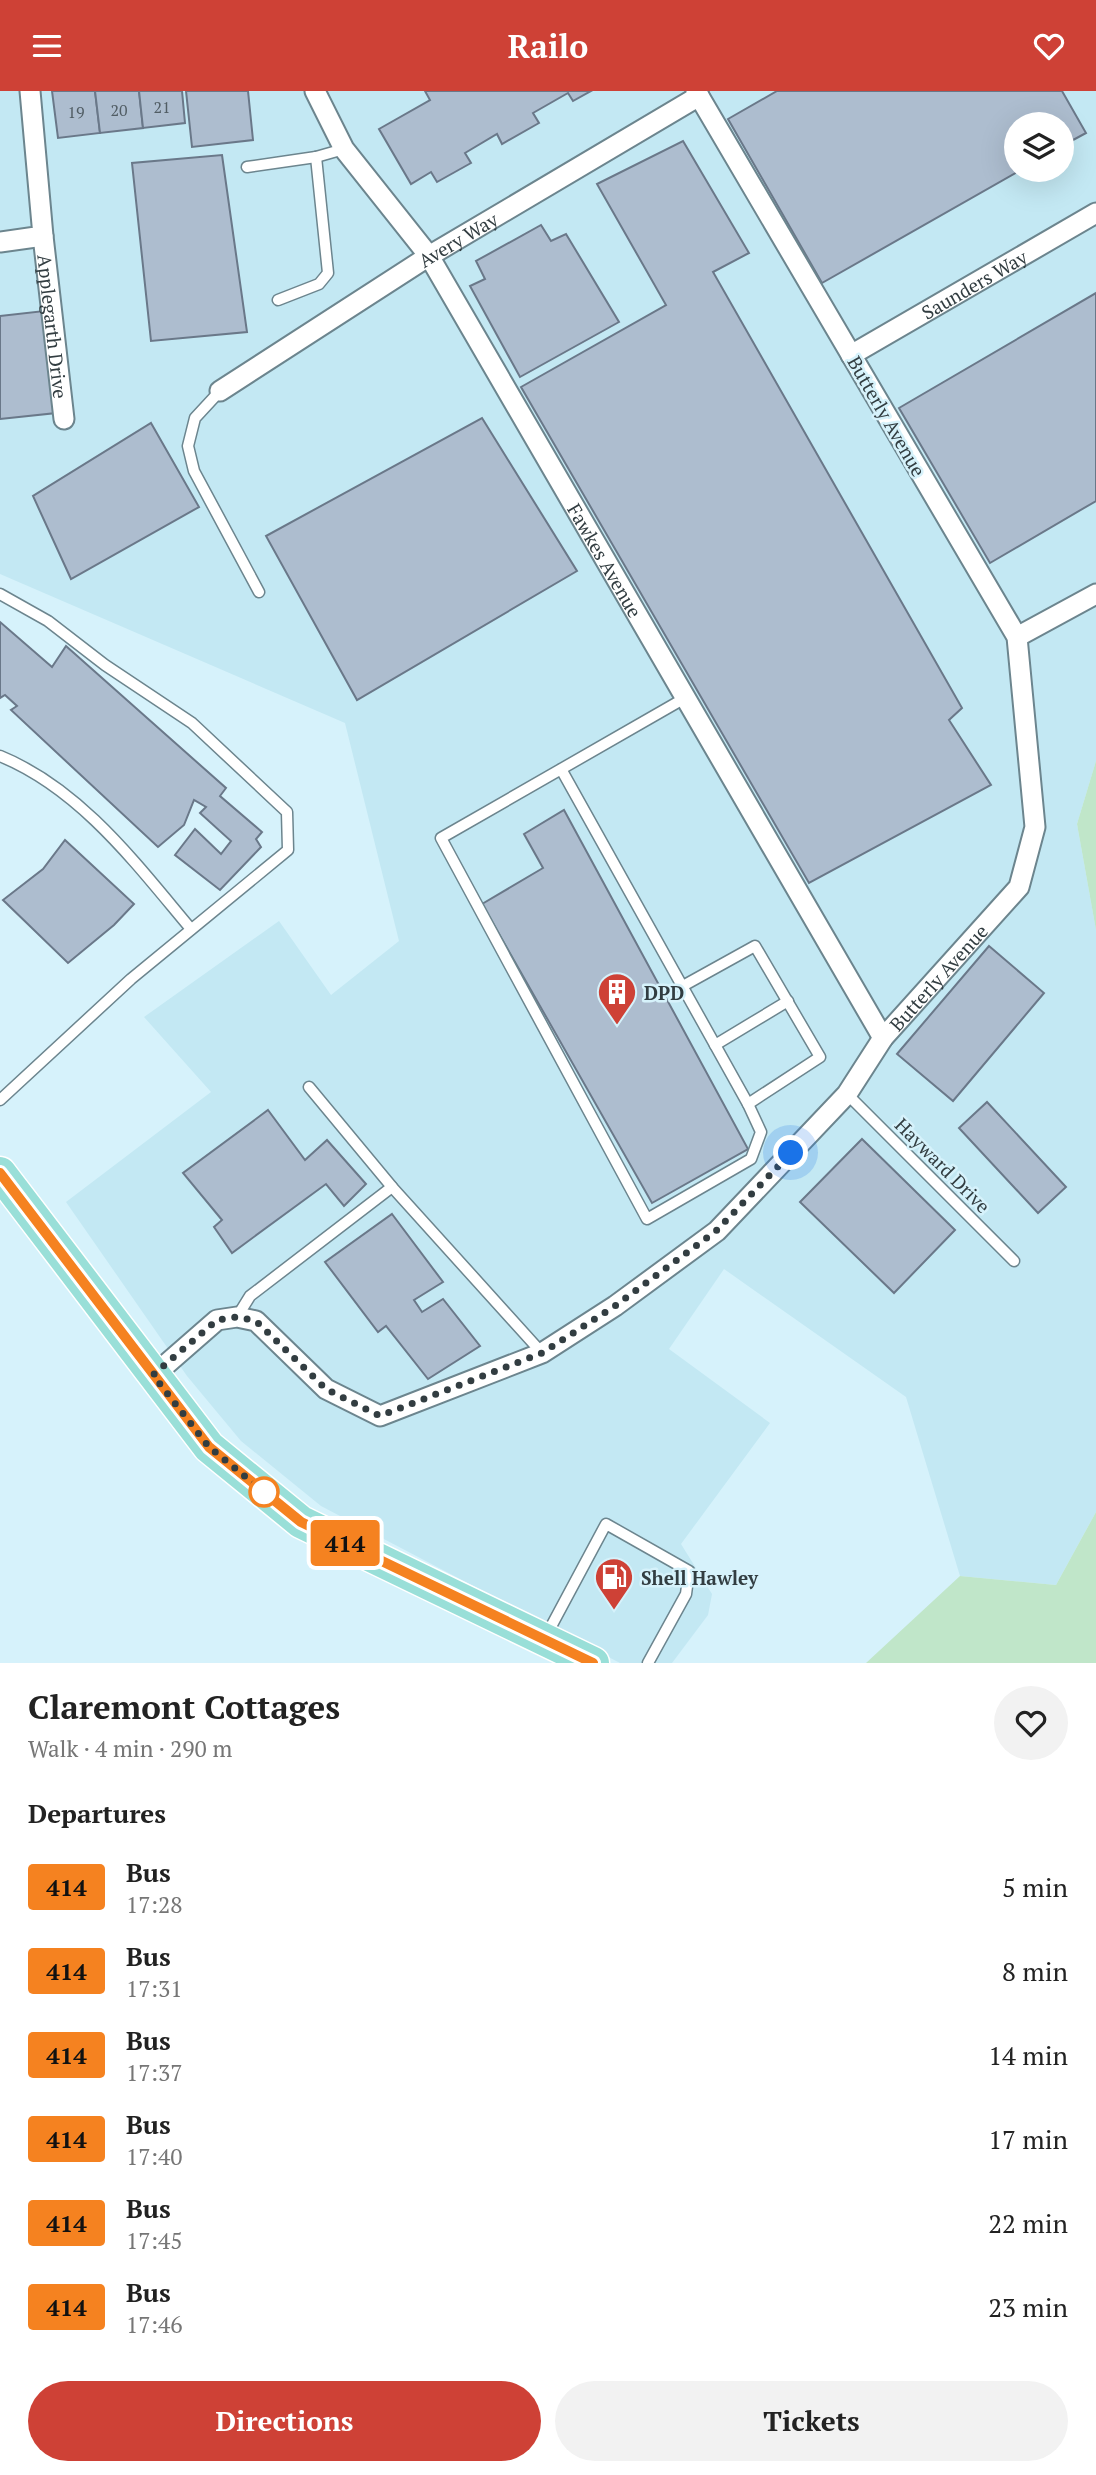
<!DOCTYPE html>
<html lang="en">
<head>
<meta charset="utf-8">
<style>
  :root { --surface:#fff; --page:#f2f2f2; --text:#222; --muted:#767676; --accent:#ce4136 }
  body { margin:0; font-family:"PT Serif",serif; background:var(--page); color:var(--text); height:100vh; display:flex; flex-direction:column; font-size:26px; white-space:nowrap }
  * { box-sizing:border-box; margin:0 }
  p { font-size:23px; color:var(--muted) }
  .icon { flex:none; width:38px; height:38px; fill:none; stroke:currentColor; stroke-width:2; stroke-linecap:round; stroke-linejoin:round }
  .map { position:relative; height:1572px; overflow:hidden }
  .sheet { display:flex; flex-direction:column; background:var(--surface); flex:1 }
  .sheet>* { flex:none }
  .badge { padding:0 14px; border-radius:5px; font-size:24px; line-height:46px }
  .controls { position:absolute; left:1004px; top:21px; display:grid; gap:14px }
  .controls a { display:grid; place-items:center; width:70px; height:70px; border-radius:50%; background:var(--surface); box-shadow:0 7px 28px #0002; font-size:35px }
  .you { position:absolute; width:35px; height:35px; margin:-18px; border:5px solid #fff; border-radius:50%; background:#1a73e8; box-shadow:0 0 0 10px #1a73e833 }
  .map>.badge { position:absolute; translate:-50% -50%; box-shadow:0 0 0 4px #fff }
  h2 { padding:0 28px; font-size:26px; line-height:63px }
  .round { display:grid; place-items:center; flex:none; width:74px; height:74px; border-radius:37px; background:var(--page) }
  .head { display:flex; align-items:center; justify-content:space-between; height:119px; padding:0 28px }
  h1 { font-size:33px; font-weight:600; line-height:52px }
  .primary-button { display:flex; gap:14px; margin-top:auto; padding:14px 28px }
  .primary-button a { flex:1; height:80px; border-radius:42px; background:var(--accent); color:#fff; font-size:28px; font-weight:600; line-height:80px; text-align:center }
  .primary-button a+a { background:var(--page); color:var(--text) }
  ul { padding:0; list-style:none }
  li { display:flex; align-items:center; gap:21px; height:84px; padding:0 28px }
  li div { flex:1 }
  li b { display:block; font-size:26px }
  li em { font-style:normal }
  li .badge { min-width:77px; font-weight:700; text-align:center }
  header { display:flex; justify-content:space-between; align-items:center; height:91px; padding:0 28px; background:var(--accent); color:#fff; font-size:32px; font-weight:600 }
  .map>svg:first-child { display:block }
</style>
</head>
<body>
<header><svg class="icon" aria-label="menu" viewBox="0 0 24 24"><path d="M4 6h16M4 12h16M4 18h16"/></svg>Railo<svg class="icon" aria-label="heart" viewBox="0 0 24 24"><path d="M12 20l-8-8c-3-5 5-10 8-4 3-6 11-1 8 4z"/></svg></header>
<div class="map">
<svg width="1096" height="1572" viewBox="0 0 1096 1572">
  <rect width="100%" height="100%" fill="#d6f2fb"/>
  <path fill="#c3e8f3" fill-rule="evenodd" d="M0,0H1096V670L1077,733L1096,839V1421L1056,1494L960,1485L906,1306L724,1178L669,1258L770,1332L681,1453L712,1503L708,1524L672,1572H620L321,1415L241,1350L187,1285L66,1111L211,1001L144,926L279,830L331,904L399,850L345,632L0,483ZM1017,33H1062V79H1017Z"/>
  <g fill="#c0e6c9">
    <path d="M1096,670V839L1077,733Z"/>
    <path d="M1096,1421V1572H866L960,1485L1056,1494Z"/>
  </g>
  <g fill="#adbdcf" stroke="#6a7889" stroke-width="2">
    <path d="M52,0H95L100,42L58,47Z"/>
    <path d="M95,0H139L143,37L100,42Z"/>
    <path d="M139,0H182L185,32L143,37Z"/>
    <path d="M186,0H248L253,49L192,56Z"/>
    <path d="M425,0H591L573,10L568,2L533,22L539,32L502,53L497,43L465,62L471,72L437,91L431,81L411,93L379,38L430,9Z"/>
    <path d="M777,0H1062L1086,42L1062,55V33H1017V79H1021L822,192L728,28Z"/>
    <path d="M683,50L749,162L713,181L962,617L949,629L991,694L809,792L521,296L666,214L597,93Z"/>
    <path d="M222,64L247,241L151,250L132,72Z"/>
    <path d="M541,134L551,150L566,143L619,231L520,286L470,195L485,188L476,170Z"/>
    <path d="M1096,202V410L990,472L899,317Z"/>
    <path d="M44,220L56,322L0,328V225Z"/>
    <path d="M482,327L577,480L357,609L266,445Z"/>
    <path d="M151,332L199,416L71,488L33,405Z"/>
    <path d="M0,531L52,576L66,555L226,697L220,705L262,741L256,748L261,756L220,799L175,764L195,738L221,763L231,750L200,722L206,716L194,709L184,734L158,756L11,619L17,615L5,604L0,607Z"/>
    <path d="M564,719L748,1058L652,1112L482,813L543,777L524,743Z"/>
    <path d="M65,749L134,813L114,834L68,872L3,809L43,778Z"/>
    <path d="M989,855L1044,902L953,1010L897,963Z"/>
    <path d="M987,1011L1066,1096L1038,1122L959,1037Z"/>
    <path d="M268,1019L305,1069L327,1049L366,1093L344,1115L326,1093L232,1162L214,1136L222,1129L183,1082Z"/>
    <path d="M862,1048L955,1139L894,1202L800,1111Z"/>
    <path d="M392,1123L443,1191L414,1209L422,1221L443,1208L480,1255L428,1288L386,1235L378,1241L325,1171Z"/>
  </g>
  <g fill="none" stroke-linecap="round" stroke-linejoin="round">
    <g stroke="#6c858e" stroke-width="13">
      <g id="service">
        <path d="M247,76L316,66L344,58"/>
        <path d="M278,209L319,193L328,182L316,66"/>
        <path d="M220,300L195,327L188,355L194,380L259,501"/>
        <path d="M0,503L48,530L105,574L192,632L287,721L288,759L131,888L0,1009"/>
        <path d="M0,665C81,698 137,774 191,838"/>
        <path d="M561,678L748,1013L761,1041L751,1068L647,1128L441,747L685,607"/>
        <path d="M681,896L755,855L820,966L748,1013"/>
        <path d="M715,954L788,910"/>
        <path d="M847,1003L1014,1170"/>
        <path d="M392,1096L542,1262"/>
        <path d="M237,1226L250,1205L392,1096L309,996"/>
        <path d="M546,1545L606,1433L689,1480L686,1503L648,1572"/>
      </g>
    </g>
    <g stroke="#6c858e" stroke-width="23">
      <g id="minor">
        <path id="s1" d="M315,0L344,58L429,165L883,947"/>
        <path id="s2" d="M43,145L64,328"/>
        <path d="M0,151L43,145L30,0"/>
        <path id="s3" d="M851,264L1096,122"/>
        <path id="s4" d="M220,300L429,165L699,5"/>
        <path d="M1017,546L1096,503"/>
        <path id="s5" d="M154,1284L217,1229L237,1226L256,1230L326,1298L380,1325L542,1262L615,1215L717,1140L847,1003L883,947L1019,796L1035,736L1017,546L696,0"/>
      </g>
    </g>
    <g stroke="#fff" stroke-width="35">
      <path id="primary" d="M0,1082L209,1356L301,1431L593,1572"/>
    </g>
    <use href="#service" stroke="#fff" stroke-width="10"/>
    <use href="#minor" stroke="#fff" stroke-width="19"/>
    <use href="#primary" stroke="#99dfd8" stroke-width="32"/>
  </g>
  <g fill="none" stroke-linecap="round" stroke-linejoin="round">
    <g stroke="#fff" stroke-width="16">
      <path id="line" d="M0,1082L209,1356L301,1431L593,1572"/>
    </g>
    <use href="#line" stroke="#f58220" stroke-width="10"/>
    <path stroke="#323d41" stroke-width="7" stroke-dasharray="0 12.6" d="M264,1401L209,1356L153,1284L217,1229L237,1226L256,1230L326,1298L380,1325L542,1262L615,1215L716,1140L791,1062"/>
  </g>
  <defs>
    <g id="building-pin" transform="scale(2.0125)"><path d="M0 17L-7.5 6A9.5 9.5 0 1 1 7.5 6Z" fill="#ce4136" stroke="#d6f2fb"/><path d="M-4-6H4V6H1V3H-1V6H-4ZM-2.5-4.3h1.7v1.8h-1.7ZM.8-4.3h1.7v1.8H.8ZM-2.5-1h1.7V.8h-1.7ZM.8-1h1.7V.8H.8Z" fill="#fff"/></g>
    <g id="fuel-pin" transform="scale(2.0125)"><path d="M0 17L-7.5 6A9.5 9.5 0 1 1 7.5 6Z" fill="#ce4136" stroke="#d6f2fb"/><path d="M-5.5-6h7V0h2V4h1.3V-2.5L3-4.5l.8-.8L6-3V5H2.5V1h-1V6h-7ZM-4.2-4.7v3.2H.2V-4.7Z" fill="#fff"/></g>
  </defs>
  <g fill-rule="evenodd">
    <use href="#building-pin" x="617" y="901"/>
    <use href="#fuel-pin" x="614" y="1486"/>
  </g>
  <circle fill="#fff" stroke="#f58220" stroke-width="3.5" cx="264" cy="1401" r="14"/>
  <g text-anchor="middle" dominant-baseline="central" stroke-width="5" stroke-linejoin="round" paint-order="stroke">
    <g font-size="16" fill="#515d64">
      <text x="162" y="16">21</text>
      <text x="119" y="19">20</text>
      <text x="76" y="21">19</text>
    </g>
    <g font-size="19" fill="#323d41" stroke="#d6f2fb">
      <text stroke="none"><textPath href="#s4" startOffset="282">Avery Way</textPath></text>
      <text stroke="none"><textPath href="#s3" startOffset="142">Saunders Way</textPath></text>
      <text stroke="none"><textPath href="#s2" startOffset="91">Applegarth Drive</textPath></text>
      <text transform="translate(887 325) rotate(60)">Butterly Avenue</text>
      <text stroke="none"><textPath href="#s1" startOffset="553">Fawkes Avenue</textPath></text>
      <text stroke="none"><textPath href="#s5" startOffset="1006">Butterly Avenue</textPath></text>
      <text transform="translate(943 1074) rotate(45)">Hayward Drive</text>
    </g>
    <g font-size="19" font-weight="bold" fill="#323d41" stroke="#d6f2fb" text-anchor="start">
      <text x="644" y="901">DPD</text>
      <text x="641" y="1486">Shell Hawley</text>
    </g>
  </g>
</svg>
<div class="controls">
<a><svg class="icon" aria-label="layers" viewBox="0 0 24 24"><path d="M12 4l9 5-9 5-9-5zM3 14l9 5 9-5"/></svg></a>
</div>
<div class="you" style="left:791px;top:1062px"></div>
<b class="badge" style="left:345px;top:1452px;background:#f58220;color:#111">414</b>
</div>
<section class="sheet">
<div class="head"><div><h1>Claremont Cottages</h1><p>Walk · 4 min · 290 m</p></div><a class="round"><svg class="icon" aria-label="heart" viewBox="0 0 24 24"><path d="M12 20l-8-8c-3-5 5-10 8-4 3-6 11-1 8 4z"/></svg></a></div>
<h2>Departures</h2>
<ul>
<li><span class="badge" style="background:#f58220;color:#111">414</span><div><b>Bus</b><p>17:28</p></div><em>5 min</em></li>
<li><span class="badge" style="background:#f58220;color:#111">414</span><div><b>Bus</b><p>17:31</p></div><em>8 min</em></li>
<li><span class="badge" style="background:#f58220;color:#111">414</span><div><b>Bus</b><p>17:37</p></div><em>14 min</em></li>
<li><span class="badge" style="background:#f58220;color:#111">414</span><div><b>Bus</b><p>17:40</p></div><em>17 min</em></li>
<li><span class="badge" style="background:#f58220;color:#111">414</span><div><b>Bus</b><p>17:45</p></div><em>22 min</em></li>
<li><span class="badge" style="background:#f58220;color:#111">414</span><div><b>Bus</b><p>17:46</p></div><em>23 min</em></li>
</ul>
<div class="primary-button"><a>Directions</a><a>Tickets</a></div>
</section>
</body>
</html>
